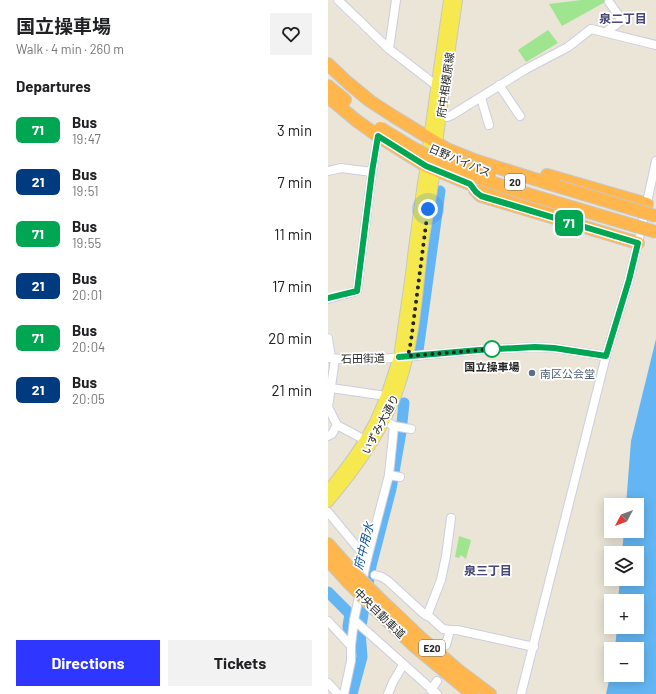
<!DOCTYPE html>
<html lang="en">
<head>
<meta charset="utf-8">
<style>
  :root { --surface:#fff; --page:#f2f2f2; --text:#202124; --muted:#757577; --accent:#2f36ff }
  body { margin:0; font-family:Barlow,"Noto Sans JP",sans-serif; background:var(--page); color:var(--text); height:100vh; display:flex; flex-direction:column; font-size:15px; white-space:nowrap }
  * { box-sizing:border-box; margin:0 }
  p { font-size:13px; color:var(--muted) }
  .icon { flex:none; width:22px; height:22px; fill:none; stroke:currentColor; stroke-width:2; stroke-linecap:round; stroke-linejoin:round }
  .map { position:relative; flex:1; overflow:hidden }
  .drawer { display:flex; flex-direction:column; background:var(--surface); width:328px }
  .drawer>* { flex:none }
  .badge { padding:0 8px; border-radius:6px; font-size:14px; line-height:26px }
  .needle { width:26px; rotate:229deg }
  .buttons { position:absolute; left:276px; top:498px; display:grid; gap:8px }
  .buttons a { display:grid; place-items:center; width:40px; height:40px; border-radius:0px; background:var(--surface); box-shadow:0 2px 10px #0003; font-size:20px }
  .you { position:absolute; width:20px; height:20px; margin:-10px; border:3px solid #fff; border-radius:50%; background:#1a73e8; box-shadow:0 0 0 6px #1a73e833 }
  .map>.badge { position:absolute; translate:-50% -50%; box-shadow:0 0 0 2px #fff }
  h2 { padding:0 16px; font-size:15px; line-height:36px }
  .round { display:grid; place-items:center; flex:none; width:42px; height:42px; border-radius:0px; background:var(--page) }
  .head { display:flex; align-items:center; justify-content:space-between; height:68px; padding:0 16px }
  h1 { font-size:19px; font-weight:700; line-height:30px }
  .action { display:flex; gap:8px; margin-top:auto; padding:8px 16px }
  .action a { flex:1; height:46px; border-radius:0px; background:var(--accent); color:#fff; font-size:16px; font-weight:700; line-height:46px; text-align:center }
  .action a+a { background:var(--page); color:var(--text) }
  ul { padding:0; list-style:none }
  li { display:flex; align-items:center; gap:12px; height:52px; padding:0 16px }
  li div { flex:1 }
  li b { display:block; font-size:15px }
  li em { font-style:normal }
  li .badge { min-width:44px; font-weight:700; text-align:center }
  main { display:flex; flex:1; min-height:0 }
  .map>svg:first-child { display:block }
</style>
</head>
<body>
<main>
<section class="drawer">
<div class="head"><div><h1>国立操車場</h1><p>Walk · 4 min · 260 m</p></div><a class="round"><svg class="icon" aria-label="heart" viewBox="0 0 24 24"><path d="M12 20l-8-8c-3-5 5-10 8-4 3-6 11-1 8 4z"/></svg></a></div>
<h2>Departures</h2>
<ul>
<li><span class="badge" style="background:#00a651;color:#fff">71</span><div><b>Bus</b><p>19:47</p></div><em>3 min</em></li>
<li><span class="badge" style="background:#003b80;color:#fff">21</span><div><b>Bus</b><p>19:51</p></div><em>7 min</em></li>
<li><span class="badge" style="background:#00a651;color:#fff">71</span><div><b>Bus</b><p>19:55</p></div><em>11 min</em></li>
<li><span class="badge" style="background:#003b80;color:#fff">21</span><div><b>Bus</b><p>20:01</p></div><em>17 min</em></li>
<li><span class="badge" style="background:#00a651;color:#fff">71</span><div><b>Bus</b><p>20:04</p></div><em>20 min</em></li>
<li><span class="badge" style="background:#003b80;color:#fff">21</span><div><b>Bus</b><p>20:05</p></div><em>21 min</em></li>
</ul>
<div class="action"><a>Directions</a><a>Tickets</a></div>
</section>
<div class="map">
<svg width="328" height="694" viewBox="0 0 328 694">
  <rect width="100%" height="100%" fill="#eae5d7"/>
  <g fill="#9fe58f">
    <path d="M253,0H279V1L234,26L221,4Z"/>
    <path d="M220,30L230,43L198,62L190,50Z"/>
    <path d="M131,536L143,540L138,559L133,555L131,558L127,557Z"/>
  </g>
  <path fill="#63b6f3" d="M328,339V694H278L283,672V675H309V649H287L289,627H309V601H290L292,579H309V553H294L296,531H309V505H298L303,441Z"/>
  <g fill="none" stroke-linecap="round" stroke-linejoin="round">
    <g stroke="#63b6f3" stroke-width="11">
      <path d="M90,351L112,191"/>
      <path d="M0,592L22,614L20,626L21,635"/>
      <path d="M24,694L34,657L32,632L43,566L63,489L73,432L76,403"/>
    </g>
    <g stroke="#cccde1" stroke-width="10">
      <g id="minor">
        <path d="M10,0L61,49L109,86"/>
        <path d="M278,32L294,20L281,2"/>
        <path d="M61,49L68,0"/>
        <path d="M171,85L192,116"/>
        <path d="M153,98L161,125"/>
        <path d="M113,117H119L124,115L198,69L240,47L263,29L328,45"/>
        <path d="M0,171L13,168L44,172"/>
        <path d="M0,299L29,291L44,172L50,136"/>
        <path d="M0,338L3,358"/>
        <path d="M0,358L27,360H42L151,350L207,347L226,348L278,356"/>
        <path d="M3,388L58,396"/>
        <path d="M9,425L37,440"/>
        <path d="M66,426L83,429"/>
        <path d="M0,436L4,434L9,425L0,407L7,359"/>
        <path d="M61,475L72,477"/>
        <path d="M0,512L39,559"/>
        <path d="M47,575L54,577L60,581L96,614L102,617L115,629L122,630"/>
        <path d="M99,616L113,580L118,556L123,518"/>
        <path d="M26,620L109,694"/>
        <path d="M0,621L23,646"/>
        <path d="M118,645L122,630H129L206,647"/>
        <path d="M0,683L10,694"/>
        <path d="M103,690L109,681"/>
        <path d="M16,694L23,661V646L26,620L39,559L61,475L66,426L56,420"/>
        <path d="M60,694L65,682L75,665"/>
        <path d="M193,694L278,356L301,280L310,243L328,161"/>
      </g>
    </g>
    <g stroke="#c7c7c7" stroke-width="12">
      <g id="major">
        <path d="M0,491L22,462L37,440L47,422L58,396L71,357L83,274L86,248L95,183L98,166L101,138L121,0"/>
        <path d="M0,502C30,467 58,428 72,384C87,339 89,290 95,243C99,218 104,193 107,168C108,155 109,142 111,129C116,86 123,43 129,0"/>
      </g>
    </g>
    <g stroke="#c7c7c7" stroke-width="14">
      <g id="highway">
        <path d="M0,64L19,82L42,101L65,116L119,149L149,161L229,186"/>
        <path d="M0,86L17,100"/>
        <path d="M0,97L29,121L50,136L98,166L142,184L223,208"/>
        <path d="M219,175L319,204"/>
        <path d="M147,190L153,196L180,204L310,243"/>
        <path d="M0,544L24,571"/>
        <path d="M0,560L20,582"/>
        <path d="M50,597L92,637L130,670L162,694"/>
        <path d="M49,611L85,645L144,694"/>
      </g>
    </g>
    <use href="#minor" stroke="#fff" stroke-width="8"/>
    <use href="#major" stroke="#f6e950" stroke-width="10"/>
    <use href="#highway" stroke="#ffb64d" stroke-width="12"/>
    <g stroke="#c7c7c7" stroke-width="14" stroke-linecap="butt">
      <g id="highway-bridge">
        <path d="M52,128L85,148L110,161L145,176L196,193L328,232"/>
        <path d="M128,160L162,174"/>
        <path d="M229,186L328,216"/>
        <path d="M24,571L50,597"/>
        <path d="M20,582L49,611"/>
      </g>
    </g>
    <use href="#highway-bridge" stroke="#ffb64d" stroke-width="12"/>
  </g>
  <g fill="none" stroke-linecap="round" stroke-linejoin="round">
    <g stroke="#fff" stroke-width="9">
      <path id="line" d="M0,298L29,291L44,172L50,136L98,166L142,184L148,192L153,196L180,204L310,243L301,280L278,356L226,348L207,347L151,350L71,357"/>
    </g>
    <use href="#line" stroke="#00a651" stroke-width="6"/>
    <path stroke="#262626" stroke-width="4" stroke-dasharray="0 7.2" d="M100,209L83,341L80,356L165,349H164"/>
  </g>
  <circle fill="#fff" stroke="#00a651" stroke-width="2" cx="164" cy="349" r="8"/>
  <circle fill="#5c6f8a" stroke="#fff" stroke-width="1.5" cx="204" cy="373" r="4"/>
  <g text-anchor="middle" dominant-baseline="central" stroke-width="3.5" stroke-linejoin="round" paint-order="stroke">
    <g fill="#fff" stroke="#676767" stroke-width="1">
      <rect x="177" y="174" width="20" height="16" rx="3"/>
      <rect x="91" y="640" width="26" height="16" rx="3"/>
    </g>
    <g font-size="10" font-weight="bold" fill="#262626">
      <text x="187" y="182">20</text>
      <text x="104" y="648">E20</text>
    </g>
    <g font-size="11" fill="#262626" stroke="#fff">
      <text transform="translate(117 85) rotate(-82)">府中相模原線</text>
      <text transform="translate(132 160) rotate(23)">日野バイパス</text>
      <text transform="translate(35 358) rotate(-1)">石田街道</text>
      <text transform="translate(52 424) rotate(-62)">いずみ大通り</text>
      <text transform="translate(52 613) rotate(44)">中央自動車道</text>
    </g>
    <g font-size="11" font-weight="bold" fill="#262626" stroke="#fff">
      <text x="164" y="366">国立操車場</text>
    </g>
    <g font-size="11" fill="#4e5e75" stroke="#fff" text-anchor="start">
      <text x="212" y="373">南区公会堂</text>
    </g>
    <g font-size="12" font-weight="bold" fill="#464778" stroke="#fff">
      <text x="295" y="18">泉二丁目</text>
      <text x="160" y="570">泉三丁目</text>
    </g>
    <g font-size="12" font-style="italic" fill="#07519a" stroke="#fff">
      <text transform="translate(35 546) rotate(-76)">府中用水</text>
    </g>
  </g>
</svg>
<div class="buttons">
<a><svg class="needle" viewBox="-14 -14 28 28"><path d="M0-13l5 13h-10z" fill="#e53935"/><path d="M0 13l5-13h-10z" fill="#757577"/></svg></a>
<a><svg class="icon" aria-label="layers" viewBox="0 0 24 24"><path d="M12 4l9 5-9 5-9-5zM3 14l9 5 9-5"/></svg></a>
<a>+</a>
<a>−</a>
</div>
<div class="you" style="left:100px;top:209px"></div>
<b class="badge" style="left:241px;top:223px;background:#00a651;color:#fff">71</b>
</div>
</main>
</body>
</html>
